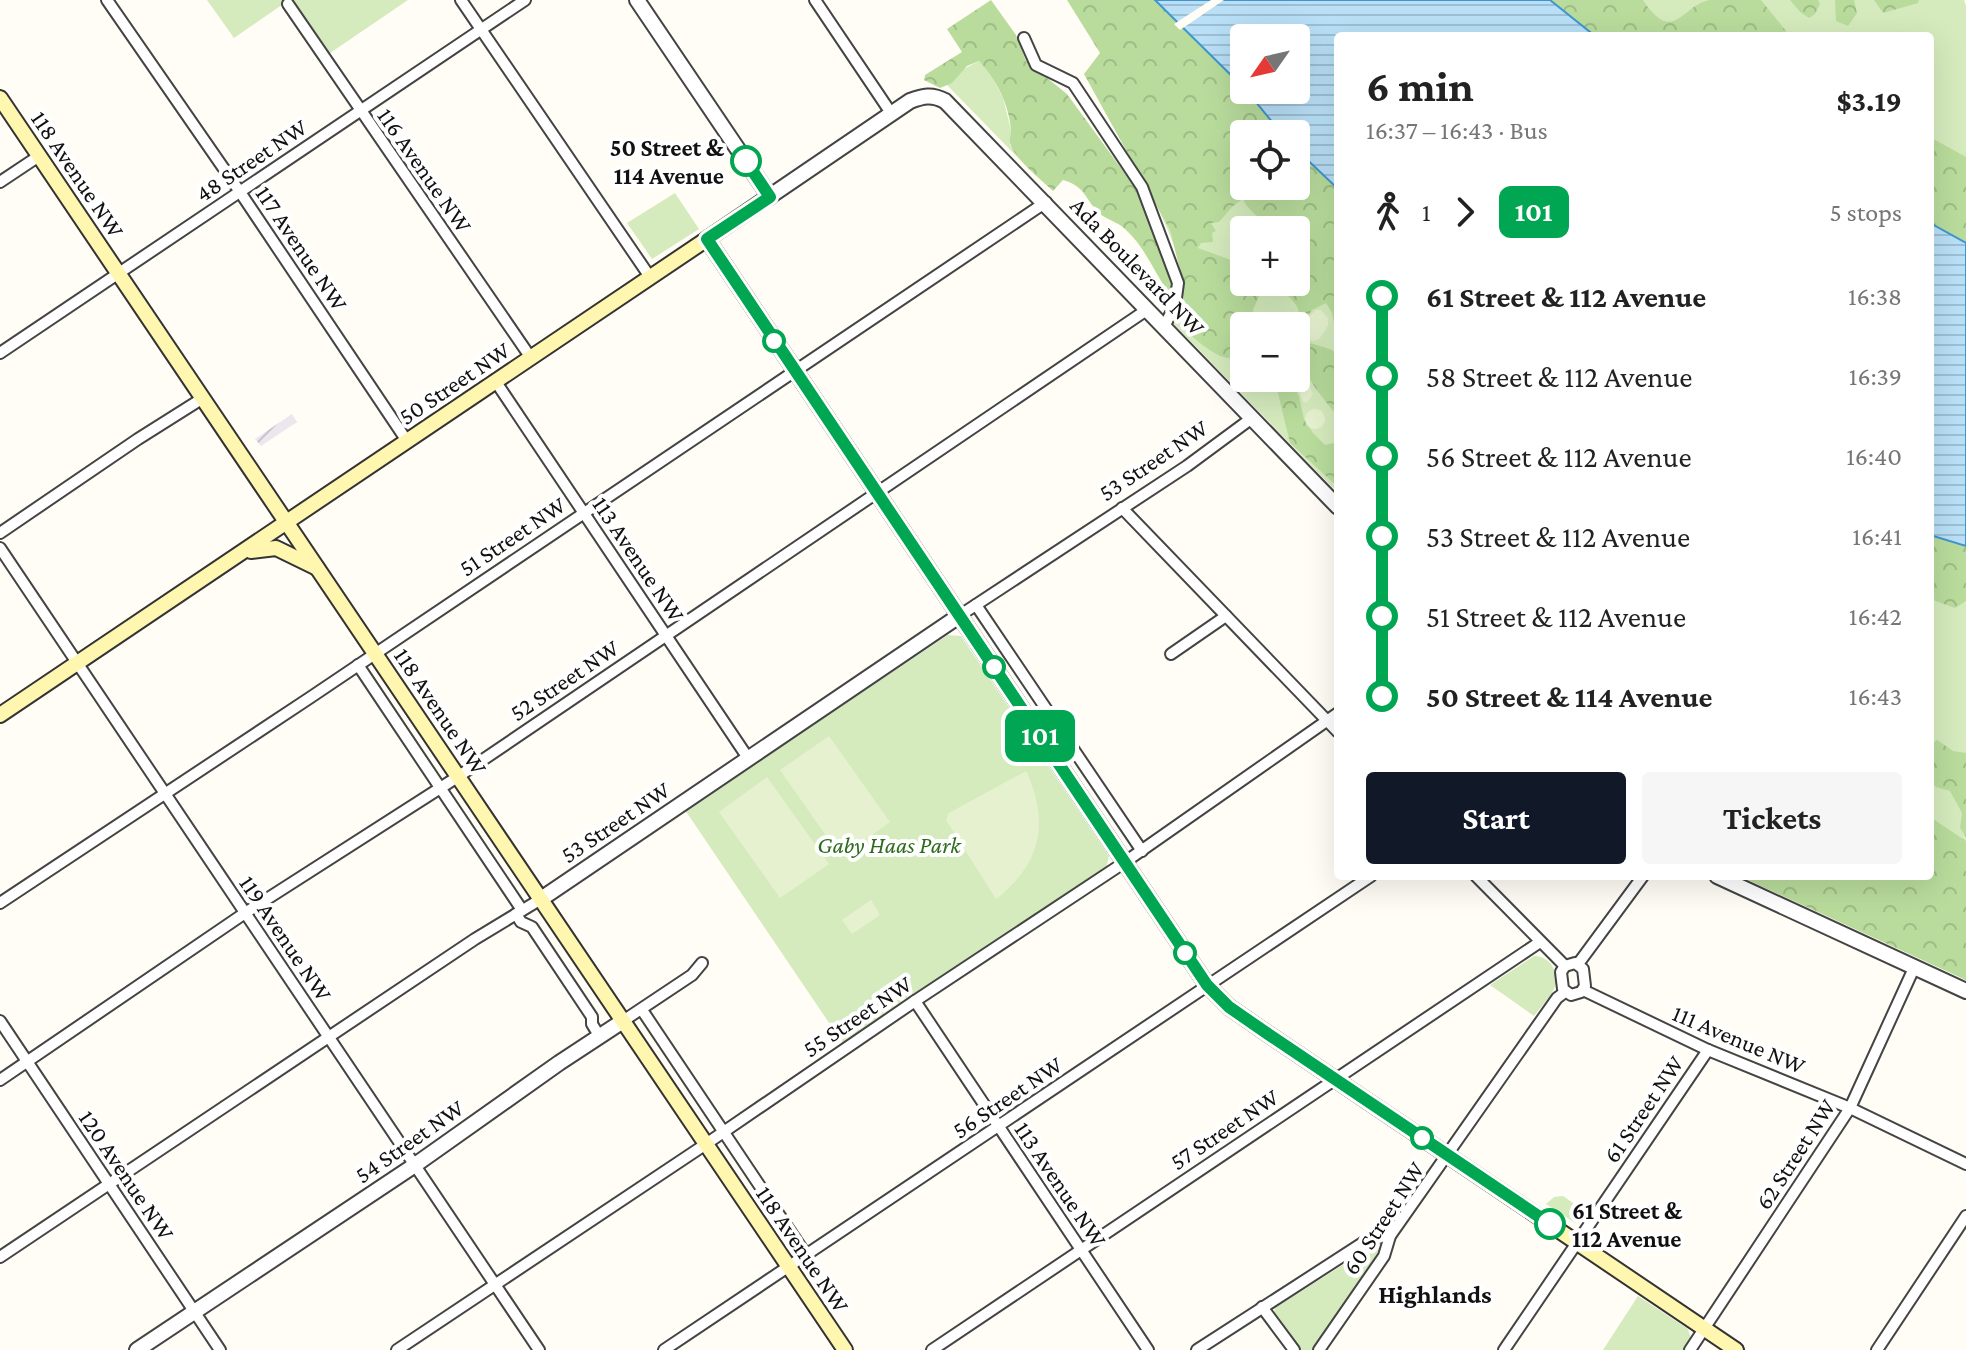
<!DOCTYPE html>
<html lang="en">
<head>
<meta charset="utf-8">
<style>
  :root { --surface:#fff; --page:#f6f6f6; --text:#222; --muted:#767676; --accent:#111827 }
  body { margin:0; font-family:"Crimson Pro",serif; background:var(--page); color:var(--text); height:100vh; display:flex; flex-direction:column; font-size:30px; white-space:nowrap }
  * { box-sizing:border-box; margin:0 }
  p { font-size:26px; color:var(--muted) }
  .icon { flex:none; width:44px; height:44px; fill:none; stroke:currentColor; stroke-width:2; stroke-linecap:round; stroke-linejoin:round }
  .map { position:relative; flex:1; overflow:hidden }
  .details { position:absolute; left:1334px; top:32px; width:600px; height:848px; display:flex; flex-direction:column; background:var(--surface); border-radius:8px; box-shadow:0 8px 32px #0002 }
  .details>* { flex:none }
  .badge { padding:0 16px; border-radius:12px; font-size:28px; line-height:52px }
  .needle { width:52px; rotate:236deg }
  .tools { position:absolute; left:1230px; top:24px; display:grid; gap:16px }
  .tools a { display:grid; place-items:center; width:80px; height:80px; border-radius:8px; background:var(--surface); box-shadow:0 8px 32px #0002; font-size:40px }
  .map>.badge { position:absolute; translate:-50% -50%; box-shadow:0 0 0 4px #fff }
  .legs { display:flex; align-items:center; gap:12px; height:88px; padding:0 32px; font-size:26px }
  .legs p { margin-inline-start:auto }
  .head { display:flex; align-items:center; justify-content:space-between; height:136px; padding:0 32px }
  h1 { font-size:44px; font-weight:700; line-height:60px }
  .cta { display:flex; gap:16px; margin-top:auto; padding:16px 32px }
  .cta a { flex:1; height:92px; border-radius:8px; background:var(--accent); color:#fff; font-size:32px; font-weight:700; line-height:92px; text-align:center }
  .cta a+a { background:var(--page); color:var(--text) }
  ul { padding:0 32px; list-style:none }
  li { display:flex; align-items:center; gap:28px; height:80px; font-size:30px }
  li i { display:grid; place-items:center; width:12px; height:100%; margin:0 10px; background:currentColor }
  li i::after { content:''; width:20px; height:20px; margin:-10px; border:6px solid; border-radius:50%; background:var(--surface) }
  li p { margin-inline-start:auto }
  li:first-child i { background:linear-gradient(#0000 50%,currentColor 0) }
  li:last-child i { background:linear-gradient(currentColor 50%,#0000 0) }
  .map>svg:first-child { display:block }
</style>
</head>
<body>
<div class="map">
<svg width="1966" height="1350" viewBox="0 0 1966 1350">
  <defs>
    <pattern id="industrial-furrows" width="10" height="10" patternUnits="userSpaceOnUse" patternTransform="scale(2)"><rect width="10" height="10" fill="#eee6ef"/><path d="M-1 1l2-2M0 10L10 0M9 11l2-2" fill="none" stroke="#cbc4cc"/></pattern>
    <pattern id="forest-crowns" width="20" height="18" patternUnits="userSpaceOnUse" patternTransform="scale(2)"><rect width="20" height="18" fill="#b9dc9c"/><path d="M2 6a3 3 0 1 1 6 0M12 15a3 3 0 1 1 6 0" fill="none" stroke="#9ebc85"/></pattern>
    <pattern id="water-rules" width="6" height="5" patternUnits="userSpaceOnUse" patternTransform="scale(2)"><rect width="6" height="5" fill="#b9e0f7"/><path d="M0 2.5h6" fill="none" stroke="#9ebfd3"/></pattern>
  </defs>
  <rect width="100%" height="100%" fill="#fffdf5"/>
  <path fill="url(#industrial-furrows)" d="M292,414L297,422L261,446L255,439Z"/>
  <g fill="#d5ebbd" fill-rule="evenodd">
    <path d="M207,0H289L234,38Z"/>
    <path d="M293,0H408L330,53Z"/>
    <path d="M1551,0H1964L1966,6V243L1930,223V36H1595Z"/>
    <path d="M979,61L990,72L1003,98L1011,130L1010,145L1026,166L947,85L960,71Z"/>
    <path d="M1244,134V186L1338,189V493L1172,322C1175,317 1180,311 1182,305C1193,277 1162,216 1149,190ZM1244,230H1296V282H1244ZM1244,326H1296V378H1244Z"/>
    <path d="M675,193L699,229L652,259L627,223Z"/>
    <path d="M1930,535L1966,546V980L1743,876H1930Z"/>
    <path d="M948,635L961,636L1109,856L1106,869L844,1045L685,810Z"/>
    <path d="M1534,956C1550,956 1561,973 1554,989C1549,998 1540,1008 1534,1016L1490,985Z"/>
    <path d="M1563,1196L1573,1203L1577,1220L1575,1223L1546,1204L1554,1197Z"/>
    <path d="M1379,1242L1383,1246L1382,1249L1315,1350H1300L1274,1314L1275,1308Z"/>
    <path d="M1638,1296L1688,1329L1691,1339L1683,1350H1603Z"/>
  </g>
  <g fill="url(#forest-crowns)">
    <path d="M991,0L1016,35L1026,61L1067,94L1134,186L1149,217L1172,280L1174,295L1171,297C1155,274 1146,248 1125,229C1118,222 1107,220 1099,213C1084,198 1086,187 1063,180L1053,191C1041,180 1014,158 1010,143C1009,139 1011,135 1011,130C1009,105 997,80 979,61L967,66L952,83L940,88L924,80L925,75L962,52L947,29Z"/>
    <path d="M1067,0H1155L1242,85L1283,134H1244V186H1296V149L1338,189V329L1335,328L1332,313L1326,303L1312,310L1303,323L1299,320C1300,306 1294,302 1286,294L1283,282H1296V230H1266C1262,216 1248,212 1243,199L1233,206L1219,222L1211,223L1216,231L1212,233L1213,242L1201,243L1198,248L1242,264L1244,271L1237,272V274L1244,277V282H1253L1254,291L1259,296L1253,310L1256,326H1244V363L1239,358C1217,362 1199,341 1183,329V282L1170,230L1084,74L1100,53Z"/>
    <path d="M1550,0H1643C1674,47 1682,4 1710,0C1726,0 1744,0 1761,0L1790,36H1595Z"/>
    <path d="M1790,0H1818L1820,4L1815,14L1809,18L1800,12Z"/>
    <path d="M1835,0H1854L1857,13L1848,26L1836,21Z"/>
    <path d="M1874,0H1919L1918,3L1883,13Z"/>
    <path d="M1930,137L1966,157V243L1930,223Z"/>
    <path d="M1304,341C1317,346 1327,346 1338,354V417C1323,397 1293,367 1304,341Z"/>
    <path d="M1266,378H1290L1299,396L1304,419L1313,433L1325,445L1338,442V487L1290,443L1278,393Z"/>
    <path d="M1930,534L1966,546V601L1955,608L1930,599Z"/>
    <path d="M1937,740L1953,751L1966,753V837L1960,828L1962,813L1950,791L1936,787L1930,781V745Z"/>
    <path d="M1930,817L1966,841V980L1739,876H1930Z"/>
  </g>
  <g fill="#e6f2cf">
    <path d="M1316,310H1321L1328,318V326L1319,339L1313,341L1305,338L1302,331L1307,319Z"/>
    <path d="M1300,376L1307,380L1313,394L1307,403L1303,402L1295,378Z"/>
    <circle cx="1315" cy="419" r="10"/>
    <path d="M829,736L890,822L841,857L780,770Z"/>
    <path d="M1026,771C1050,822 1041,864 996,899L946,820L949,813Z"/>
    <path d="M767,777L829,864L780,898L719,812Z"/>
    <path d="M871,900L880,915L852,934L842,920Z"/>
  </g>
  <g fill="url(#water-rules)" stroke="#3f96cf" stroke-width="2">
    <path d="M1155,0H1550L1595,36H1338V189L1296,149V134H1282L1246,90H1296V38H1244V88Z"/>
    <path d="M1930,223L1966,243V546L1930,535Z"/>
  </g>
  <path fill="#fffdf5" d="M1211,0H1224L1180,30L1174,24Z"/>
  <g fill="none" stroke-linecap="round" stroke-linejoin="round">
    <g stroke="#444" stroke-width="14">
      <g id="minor">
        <path d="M107,0L240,192L407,441"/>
        <path d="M461,0L650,277"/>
        <path d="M815,0L891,113"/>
        <path d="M288,4L531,358"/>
        <path d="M1024,38L1036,65L1073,83L1142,187L1178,283L1175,305L1165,325"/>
        <path d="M0,182L39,156"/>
        <path d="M0,353L525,0"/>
        <path d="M496,382L748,758"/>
        <path d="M1122,508L1338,732"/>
        <path d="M0,533L138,439L203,398"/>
        <path d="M0,548L539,1350"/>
        <path d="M976,605L1142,851"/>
        <path d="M959,616L1187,466L1252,418"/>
        <path d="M1171,654L1226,616"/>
        <path d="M358,665L522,910"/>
        <path d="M1476,876L1565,966"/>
        <path d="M0,903L311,697L1046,202"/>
        <path d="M516,914L521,922L532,927L592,1017V1024L600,1037"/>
        <path d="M1575,963L1583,969L1585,986L1581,992L1571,995L1563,989L1561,972L1565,966Z"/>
        <path d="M1578,964L1643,876"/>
        <path d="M1583,990L1708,1050L1850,1108L1966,1164"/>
        <path d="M915,1001L1148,1350"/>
        <path d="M642,1010L806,1255"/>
        <path d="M0,1021L220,1350"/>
        <path d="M623,1021L692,975L702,963"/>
        <path d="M0,1080L245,913L459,776L1148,309"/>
        <path d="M0,1257L475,939L541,899"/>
        <path d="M1262,1307L1294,1350"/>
        <path d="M397,1350L706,1144L915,1001L1125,862L1338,713"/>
        <path d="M664,1350L1371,876"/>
        <path d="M932,1350L1540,942"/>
        <path d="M1197,1350L1372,1237L1390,1236"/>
        <path d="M1319,1350L1384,1256L1390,1236L1557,998L1565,992"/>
        <path d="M1504,1350L1708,1050"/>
        <path d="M1690,1350L1850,1108L1914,968"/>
        <path d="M1877,1350L1966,1216"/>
      </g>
    </g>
    <g stroke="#444" stroke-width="18">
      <g id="tertiary">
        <path d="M637,0L770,197"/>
        <path d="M707,239L910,101C923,96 932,94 945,101L1338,507"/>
        <path d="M1717,876L1966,991"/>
        <path d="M541,899L959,616"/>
        <path d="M137,1350L415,1165L559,1063L623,1021"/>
      </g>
    </g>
    <g stroke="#333" stroke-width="18">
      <g id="secondary">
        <path d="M0,98L845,1350"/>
        <path d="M251,551L276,548L317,568"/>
        <path d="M0,715L707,239L1207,985L1229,1007L1268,1034L1736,1350"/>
      </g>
    </g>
    <use href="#minor" stroke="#fff" stroke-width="10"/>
    <use href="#tertiary" stroke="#fff" stroke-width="14"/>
    <use href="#secondary" stroke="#fff6b0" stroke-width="14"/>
  </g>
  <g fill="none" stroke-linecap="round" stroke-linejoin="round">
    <g stroke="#fff" stroke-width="18">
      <path id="line-1" d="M746,161L770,197L707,239L1207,985L1229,1007L1268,1034L1550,1224"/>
    </g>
    <use href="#line-1" stroke="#00a651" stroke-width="12"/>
  </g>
  <g fill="#fff" stroke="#00a651" stroke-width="4">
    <circle cx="746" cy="161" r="14"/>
    <circle cx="774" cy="341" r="10"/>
    <circle cx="994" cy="667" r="10"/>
    <circle cx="1185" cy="953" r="10"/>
    <circle cx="1422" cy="1138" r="10"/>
    <circle cx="1550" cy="1224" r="14"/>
  </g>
  <g text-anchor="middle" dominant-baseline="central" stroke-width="8" stroke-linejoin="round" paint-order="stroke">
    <g font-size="24" font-weight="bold" fill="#111" stroke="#fff" text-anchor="end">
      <text x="724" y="147">50 Street &amp;<tspan x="724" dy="28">114 Avenue</tspan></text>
      <text x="1572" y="1210" text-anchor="start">61 Street &amp;<tspan x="1572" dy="28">112 Avenue</tspan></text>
    </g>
    <g font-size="24" fill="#111" stroke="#fff">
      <text transform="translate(251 160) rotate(-34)">48 Street NW</text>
      <text transform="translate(425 170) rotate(55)">116 Avenue NW</text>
      <text transform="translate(78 174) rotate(56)">118 Avenue NW</text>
      <text transform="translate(302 248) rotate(56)">117 Avenue NW</text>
      <text transform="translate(1138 266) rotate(46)">Ada Boulevard NW</text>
      <text transform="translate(454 383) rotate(-34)">50 Street NW</text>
      <text transform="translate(1153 460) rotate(-34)">53 Street NW</text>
      <text transform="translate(512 536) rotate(-34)">51 Street NW</text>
      <text transform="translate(639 559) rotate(56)">113 Avenue NW</text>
      <text transform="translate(564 680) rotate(-34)">52 Street NW</text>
      <text transform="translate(441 711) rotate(56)">118 Avenue NW</text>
      <text transform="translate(615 822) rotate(-34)">53 Street NW</text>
      <text transform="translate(286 938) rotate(56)">119 Avenue NW</text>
      <text transform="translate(857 1016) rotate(-34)">55 Street NW</text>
      <text transform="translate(1739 1039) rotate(23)">111 Avenue NW</text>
      <text transform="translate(1007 1097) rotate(-34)">56 Street NW</text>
      <text transform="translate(1643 1109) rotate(-56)">61 Street NW</text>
      <text transform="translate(1224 1129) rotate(-34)">57 Street NW</text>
      <text transform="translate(409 1141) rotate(-35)">54 Street NW</text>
      <text transform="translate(1795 1154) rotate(-57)">62 Street NW</text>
      <text transform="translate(127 1175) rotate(56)">120 Avenue NW</text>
      <text transform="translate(1061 1184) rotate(56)">113 Avenue NW</text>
      <text transform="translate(1383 1218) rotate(-57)">60 Street NW</text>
      <text transform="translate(803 1249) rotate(56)">118 Avenue NW</text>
    </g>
    <g font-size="24" font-style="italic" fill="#2f6b1f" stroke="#fff">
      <text x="889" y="844">Gaby Haas Park</text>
    </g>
    <g font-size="26" font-weight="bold" fill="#111" stroke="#fff">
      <text x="1435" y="1294">Highlands</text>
    </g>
  </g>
</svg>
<div class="tools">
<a><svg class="needle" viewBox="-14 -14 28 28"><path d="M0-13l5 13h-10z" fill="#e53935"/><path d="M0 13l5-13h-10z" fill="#767676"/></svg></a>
<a><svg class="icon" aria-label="locate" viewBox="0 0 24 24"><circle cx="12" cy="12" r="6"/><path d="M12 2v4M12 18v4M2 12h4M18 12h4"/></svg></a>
<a>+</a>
<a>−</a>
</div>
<b class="badge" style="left:1040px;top:736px;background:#00a651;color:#fff">101</b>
<section class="details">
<div class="head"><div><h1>6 min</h1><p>16:37 – 16:43 · Bus</p></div><b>$3.19</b></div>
<div class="legs"><svg class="icon" aria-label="walk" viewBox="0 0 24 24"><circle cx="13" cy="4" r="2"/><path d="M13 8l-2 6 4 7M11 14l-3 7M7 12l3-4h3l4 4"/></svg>1<svg class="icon" aria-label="forward" viewBox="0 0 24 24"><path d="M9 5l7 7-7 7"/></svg><b class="badge" style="background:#00a651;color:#fff">101</b><p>5 stops</p></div>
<ul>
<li><i style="color:#00a651"></i><b>61 Street &amp; 112 Avenue</b><p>16:38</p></li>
<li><i style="color:#00a651"></i><span>58 Street &amp; 112 Avenue</span><p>16:39</p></li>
<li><i style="color:#00a651"></i><span>56 Street &amp; 112 Avenue</span><p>16:40</p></li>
<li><i style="color:#00a651"></i><span>53 Street &amp; 112 Avenue</span><p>16:41</p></li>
<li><i style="color:#00a651"></i><span>51 Street &amp; 112 Avenue</span><p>16:42</p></li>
<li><i style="color:#00a651"></i><b>50 Street &amp; 114 Avenue</b><p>16:43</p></li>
</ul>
<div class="cta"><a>Start</a><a>Tickets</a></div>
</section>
</div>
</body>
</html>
